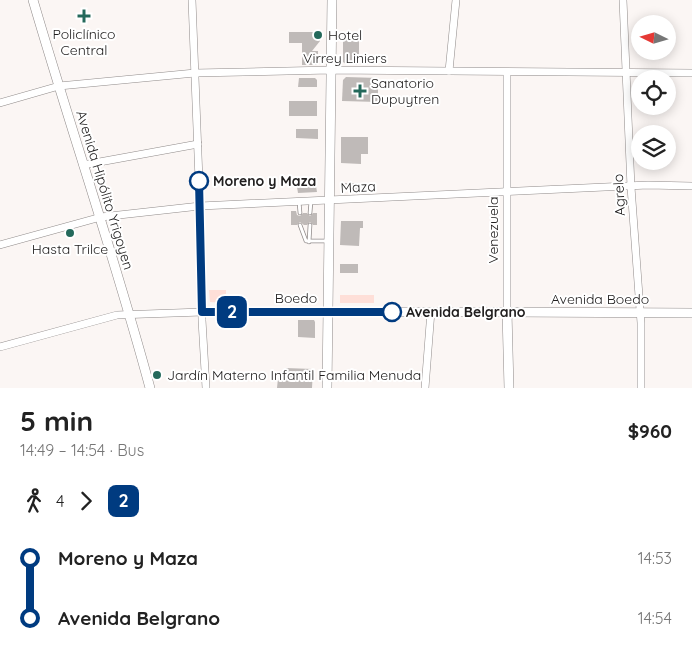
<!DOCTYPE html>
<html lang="en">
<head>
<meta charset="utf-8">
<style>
  :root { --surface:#fff; --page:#f6f6f6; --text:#222; --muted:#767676 }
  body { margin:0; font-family:Quicksand,sans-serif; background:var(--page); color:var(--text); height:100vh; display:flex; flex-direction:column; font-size:19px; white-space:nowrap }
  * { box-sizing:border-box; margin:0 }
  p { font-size:16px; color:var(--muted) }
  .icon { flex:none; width:28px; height:28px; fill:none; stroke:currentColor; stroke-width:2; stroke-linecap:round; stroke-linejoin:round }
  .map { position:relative; height:388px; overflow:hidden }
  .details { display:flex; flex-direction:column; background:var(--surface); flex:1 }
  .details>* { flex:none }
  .badge { padding:0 10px; border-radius:8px; font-size:18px; line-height:32px }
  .needle { width:32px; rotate:275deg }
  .fabs { position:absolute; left:631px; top:15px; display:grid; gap:10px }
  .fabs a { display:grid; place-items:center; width:45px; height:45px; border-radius:50%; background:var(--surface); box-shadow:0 2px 12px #0003; font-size:25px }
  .map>.badge { position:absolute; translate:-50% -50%; box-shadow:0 0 0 2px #fff }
  .legs { display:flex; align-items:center; gap:8px; height:55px; padding:0 20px; font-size:16px }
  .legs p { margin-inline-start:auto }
  .overview { display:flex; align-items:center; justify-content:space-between; height:85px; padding:0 20px }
  h1 { font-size:28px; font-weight:700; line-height:38px }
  ul { padding:0 20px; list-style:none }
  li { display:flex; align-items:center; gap:18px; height:60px; font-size:19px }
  li i { display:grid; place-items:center; width:8px; height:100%; margin:0 6px; background:currentColor }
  li i::after { content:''; width:12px; height:12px; margin:-6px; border:4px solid; border-radius:50%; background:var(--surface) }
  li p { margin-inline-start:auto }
  li:first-child i { background:linear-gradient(#0000 50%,currentColor 0) }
  li:last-child i { background:linear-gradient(currentColor 50%,#0000 0) }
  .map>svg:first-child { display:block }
</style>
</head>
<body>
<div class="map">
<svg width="692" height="388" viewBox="0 0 692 388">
  <rect width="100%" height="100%" fill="#fbf6f4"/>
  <g fill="#fedfd8">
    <path d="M209,290H226V303L210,302Z"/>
    <rect x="340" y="295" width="34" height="8"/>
  </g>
  <g fill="#bfbab8">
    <path d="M289,32H319L320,41L312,51H318V65H302V43H289Z"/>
    <path d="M343,38H359V65L346,64L343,62Z"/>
    <path d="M346,77L378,78V102L342,101L343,80Z"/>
    <path d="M299,78H315L317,80V87H298Z"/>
    <rect x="289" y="101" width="28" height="15"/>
    <path d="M296,129H318V139L296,138Z"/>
    <path d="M341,137H368V154H361V164L341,163Z"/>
    <rect x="341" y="183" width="26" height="7"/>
    <path d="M316,186L317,192L298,193L297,187Z"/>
    <path d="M291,211H296L297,215L300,216L303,213H307L310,216L313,213H317V225H313L310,222L307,225H304L300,222L297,225H291Z"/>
    <path d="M341,221H363V228H360L359,246L340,245Z"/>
    <rect x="340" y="264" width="18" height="9"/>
    <path d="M298,320H314L315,322V338L298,337Z"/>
    <path d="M285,368L313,369L312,388H277L278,378H284Z"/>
  </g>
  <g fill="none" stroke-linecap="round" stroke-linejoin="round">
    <g stroke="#908b8a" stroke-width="4.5">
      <g id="service">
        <path d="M299,202L300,213"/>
        <path d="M310,213L311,201"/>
        <path d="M300,225L306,241H328"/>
        <path d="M309,242L310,225"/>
      </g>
    </g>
    <g stroke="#908b8a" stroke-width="8">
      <g id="minor">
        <path d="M192,0L200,206L202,320L206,388"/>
        <path d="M623,0L631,187L641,323V388"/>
        <path d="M449,71L456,0"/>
        <path d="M507,72V312"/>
        <path d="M0,103L59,86L195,73L331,70L692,73"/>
        <path d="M83,165L198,144"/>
        <path d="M0,245L101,217L200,206L648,185L692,186"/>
        <path d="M0,347L117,315L202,312H328"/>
        <path d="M425,388L431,311"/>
      </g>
    </g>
    <g stroke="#908b8a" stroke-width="10">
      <g id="tertiary">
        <path d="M33,0C71,130 115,258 150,388"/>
        <path d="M328,312H507L509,388"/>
      </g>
    </g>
    <g stroke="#908b8a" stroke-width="10">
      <g id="secondary">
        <path d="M507,312L692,313"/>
        <path d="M327,388L332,0"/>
      </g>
    </g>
    <use href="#service" stroke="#fff" stroke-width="3"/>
    <use href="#minor" stroke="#fff" stroke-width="7"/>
    <use href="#tertiary" stroke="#fff" stroke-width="9"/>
    <use href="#secondary" stroke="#fff" stroke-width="9"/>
  </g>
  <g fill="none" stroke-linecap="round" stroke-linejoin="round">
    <g stroke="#fff" stroke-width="11">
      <path id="line-1" d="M199,181L202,312H392"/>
    </g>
    <use href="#line-1" stroke="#003b80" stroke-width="8"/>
  </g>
  <g fill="#24695b" stroke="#fff" stroke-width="2">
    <path d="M81.5 8.5h5v5h5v5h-5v5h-5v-5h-5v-5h5z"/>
    <circle cx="318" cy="35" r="5"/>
    <path d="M357.5 83.5h5v5h5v5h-5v5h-5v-5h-5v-5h5z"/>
    <circle cx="70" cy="233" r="5"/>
    <circle cx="157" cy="375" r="5"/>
  </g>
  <g fill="#fff" stroke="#003b80" stroke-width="2.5">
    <circle cx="199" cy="181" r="9"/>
    <circle cx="392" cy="312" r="9"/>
  </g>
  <g text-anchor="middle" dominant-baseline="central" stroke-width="4" stroke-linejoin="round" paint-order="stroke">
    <g font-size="14" fill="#222020" stroke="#fff" text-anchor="start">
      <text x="84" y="34" text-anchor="middle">Policlínico<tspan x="84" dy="16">Central</tspan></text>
      <text x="328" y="35">Hotel</text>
      <text x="371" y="83">Sanatorio<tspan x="371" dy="16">Dupuytren</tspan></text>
      <text x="70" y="249" text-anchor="middle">Hasta Trilce</text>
      <text x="167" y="375">Jardín Materno Infantil Familia Menuda</text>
    </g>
    <g font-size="14" fill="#222020" stroke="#fff">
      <text x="345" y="58">Virrey Liniers</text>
      <text transform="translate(358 187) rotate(-3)">Maza</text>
      <text transform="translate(105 190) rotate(73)">Avenida Hipólito Yrigoyen</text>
      <text transform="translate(619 195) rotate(-93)">Agrelo</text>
      <text transform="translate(493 230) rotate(-90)">Venezuela</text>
      <text x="296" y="298">Boedo</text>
      <text x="600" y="299">Avenida Boedo</text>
    </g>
    <g font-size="14" font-weight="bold" fill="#222020" stroke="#fff" text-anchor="start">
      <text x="213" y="181">Moreno y Maza</text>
      <text x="406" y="312">Avenida Belgrano</text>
    </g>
  </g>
</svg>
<div class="fabs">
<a><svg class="needle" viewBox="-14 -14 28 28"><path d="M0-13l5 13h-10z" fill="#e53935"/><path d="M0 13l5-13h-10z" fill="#767676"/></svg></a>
<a><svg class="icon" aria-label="locate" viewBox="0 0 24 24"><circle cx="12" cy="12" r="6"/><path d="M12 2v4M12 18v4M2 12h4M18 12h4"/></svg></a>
<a><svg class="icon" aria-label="layers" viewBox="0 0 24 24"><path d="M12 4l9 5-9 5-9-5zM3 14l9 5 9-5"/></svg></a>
</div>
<b class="badge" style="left:232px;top:312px;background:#003b80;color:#fff">2</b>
</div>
<section class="details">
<div class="overview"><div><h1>5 min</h1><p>14:49 – 14:54 · Bus</p></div><b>$960</b></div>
<div class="legs"><svg class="icon" aria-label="walk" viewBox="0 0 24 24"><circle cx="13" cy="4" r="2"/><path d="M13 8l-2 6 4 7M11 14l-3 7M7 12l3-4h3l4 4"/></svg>4<svg class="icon" aria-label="forward" viewBox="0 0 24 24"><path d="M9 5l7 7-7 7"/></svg><b class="badge" style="background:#003b80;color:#fff">2</b></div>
<ul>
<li><i style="color:#003b80"></i><b>Moreno y Maza</b><p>14:53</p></li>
<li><i style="color:#003b80"></i><b>Avenida Belgrano</b><p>14:54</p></li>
</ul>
</section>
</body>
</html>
